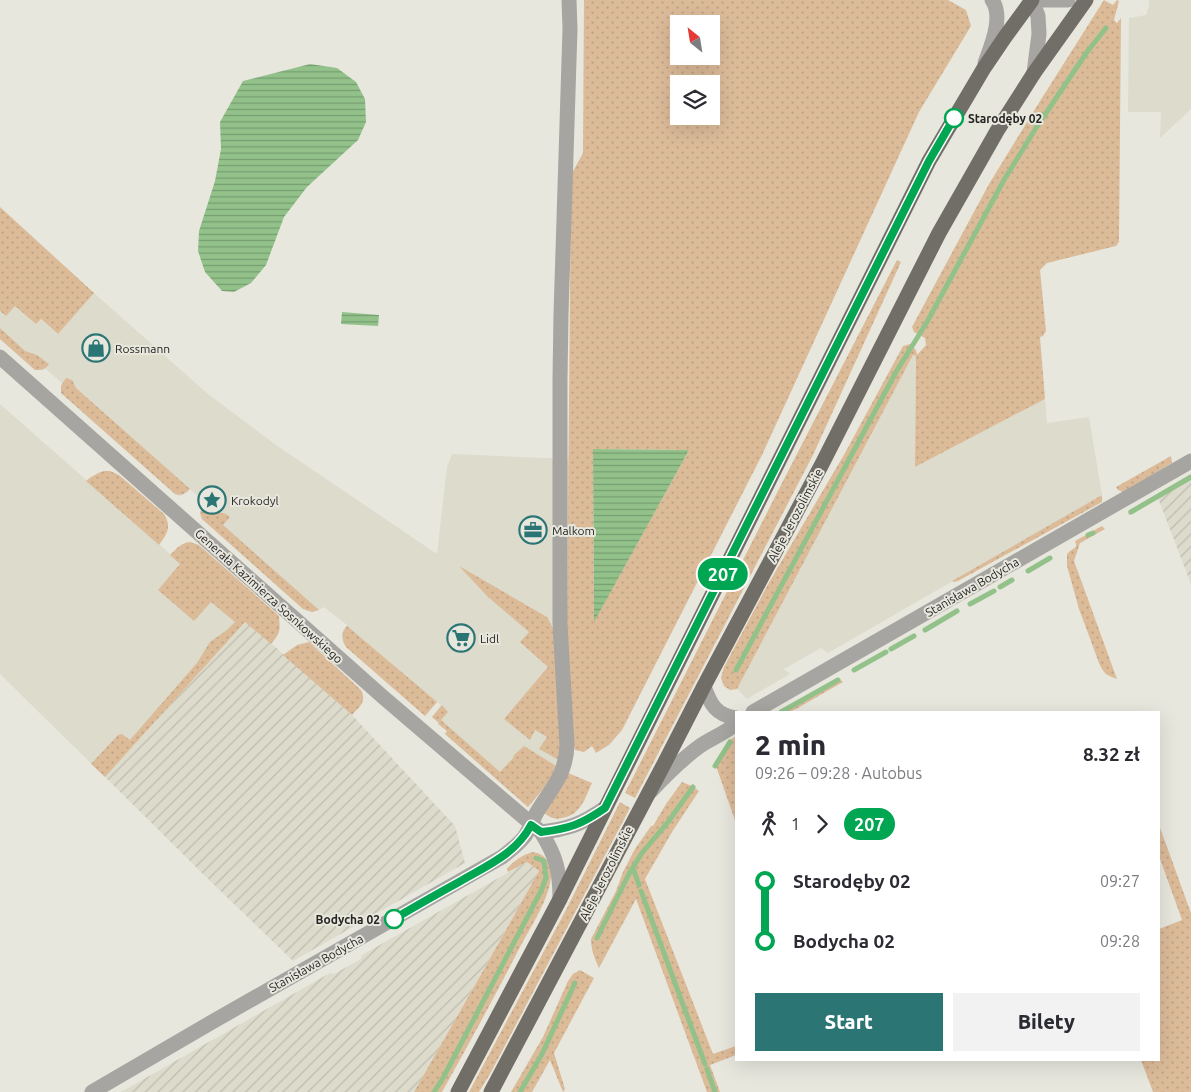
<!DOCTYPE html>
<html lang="pl">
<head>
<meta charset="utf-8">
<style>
  :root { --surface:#fff; --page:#f2f2f3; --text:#2b2b33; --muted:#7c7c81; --accent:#2b7575 }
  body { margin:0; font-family:Ubuntu,sans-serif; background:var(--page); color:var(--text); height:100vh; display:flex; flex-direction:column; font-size:19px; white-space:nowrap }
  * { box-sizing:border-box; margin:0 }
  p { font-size:16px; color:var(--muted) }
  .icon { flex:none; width:28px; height:28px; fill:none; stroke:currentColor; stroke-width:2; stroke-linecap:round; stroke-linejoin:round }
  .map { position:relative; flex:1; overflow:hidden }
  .panel { position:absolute; left:735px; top:711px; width:425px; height:350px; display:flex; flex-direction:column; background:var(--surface); border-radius:0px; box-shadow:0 5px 20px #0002 }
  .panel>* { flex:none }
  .badge { padding:0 10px; border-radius:16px; font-size:18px; line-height:32px }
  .needle { width:32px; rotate:330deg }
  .controls { position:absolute; left:670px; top:15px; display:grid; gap:10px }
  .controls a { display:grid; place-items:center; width:50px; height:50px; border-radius:0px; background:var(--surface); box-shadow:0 5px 20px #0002; font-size:25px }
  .map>.badge { position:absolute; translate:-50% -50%; box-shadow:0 0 0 2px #fff }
  .legs { display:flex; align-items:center; gap:8px; height:55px; padding:0 20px; font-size:16px }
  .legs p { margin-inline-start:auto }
  .headline { display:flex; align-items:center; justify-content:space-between; height:85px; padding:0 20px }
  h1 { font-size:28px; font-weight:800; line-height:38px }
  .button { display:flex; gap:10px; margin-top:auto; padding:10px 20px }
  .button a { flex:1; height:58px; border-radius:0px; background:var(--accent); color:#fff; font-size:20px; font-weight:800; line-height:58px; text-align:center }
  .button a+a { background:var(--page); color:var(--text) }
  ul { padding:0 20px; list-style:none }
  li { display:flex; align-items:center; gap:18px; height:60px; font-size:19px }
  li i { display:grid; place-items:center; width:8px; height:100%; margin:0 6px; background:currentColor }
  li i::after { content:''; width:12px; height:12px; margin:-6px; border:4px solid; border-radius:50%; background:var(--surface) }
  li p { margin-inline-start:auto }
  li:first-child i { background:linear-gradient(#0000 50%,currentColor 0) }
  li:last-child i { background:linear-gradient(currentColor 50%,#0000 0) }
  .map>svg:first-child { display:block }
</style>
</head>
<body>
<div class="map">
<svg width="1191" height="1092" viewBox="0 0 1191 1092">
  <defs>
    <pattern id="industrial-furrows" width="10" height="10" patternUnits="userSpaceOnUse" patternTransform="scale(1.25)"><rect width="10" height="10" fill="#dcdbcc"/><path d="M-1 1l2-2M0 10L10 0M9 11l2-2" fill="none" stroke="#bdbcaf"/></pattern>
    <pattern id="green-dots" width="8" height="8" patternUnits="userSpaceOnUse" patternTransform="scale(1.25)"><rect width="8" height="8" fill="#dcbb99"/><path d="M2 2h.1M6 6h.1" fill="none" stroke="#bda184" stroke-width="1.8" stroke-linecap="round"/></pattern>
    <pattern id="water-rules" width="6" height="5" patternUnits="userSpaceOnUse" patternTransform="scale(1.25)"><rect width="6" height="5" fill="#92c28a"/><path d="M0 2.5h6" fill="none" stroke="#779d70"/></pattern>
  </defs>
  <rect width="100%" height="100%" fill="#e8e7de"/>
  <g fill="#dcdbcc">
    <path d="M1149,0H1191V109L1160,138L1161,112H1128L1129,18L1146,15L1149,6Z"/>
    <path d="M94,293L208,394L276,445L437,554L447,467L452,454L569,459L567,625H551L555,632L559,760L542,791L528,807L445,734L447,731L438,724L439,723L432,717L441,705L437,702L425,716L346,647L342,636L343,630L347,625L324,607L319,610L312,612L303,609L202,519L200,513L201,510L206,503L190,489L183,495L179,496L175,494L61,393L62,383L46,369L41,370H35L0,339V311L6,316L15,305L36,324L40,319L58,334Z"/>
    <path d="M913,355H916L915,467L1045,399L1047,423L1089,417L1102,495L828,653L821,648L784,669L790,674L747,699L737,689Z"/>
    <path d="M0,404L246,621L105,777L0,674Z"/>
  </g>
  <g fill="url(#industrial-furrows)">
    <path d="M1191,480V584L1158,498Z"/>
    <path d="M246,621L353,716L455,826L465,863L293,961L204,875L105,777Z"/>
    <path d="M527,862L539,871L483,971L414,1092H121L330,973L334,974L361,959L362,955Z"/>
  </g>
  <g fill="url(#green-dots)" fill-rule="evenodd">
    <path d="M584,0H948L966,10L971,26L919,112L762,455L622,730L609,745L596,753L592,746L584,752L575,750L569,726L567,625L571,175L583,153ZM679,24H711V56H679ZM679,84H711V116H679ZM593,449L689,450L594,621Z"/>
    <path d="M1104,0L1113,5L1117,0L1119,1L1114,20L1117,23L1121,18L1119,242L1116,246L1047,263L1040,270L1046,331L1043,336L1040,337L1045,399L915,467L916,356L913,355L737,689L730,690L724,686L721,678L724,667L767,586L845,453L903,346L910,344L916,350L917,355L926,345L925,338L914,332L912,327L989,184L1035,109Z"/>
    <path d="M0,207L94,293L58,334L41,319L36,324L15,306L6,316L0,311Z"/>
    <path d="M897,260L901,262L813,455L635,798L625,793L782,483Z"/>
    <path d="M0,328L25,351L37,355L49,364C45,370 41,370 35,370L0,339Z"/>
    <path d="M66,378L72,380L76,388L190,489C186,493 182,496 175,494L61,393V386Z"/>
    <path d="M1171,456L1172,463L1123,492L1118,490L1116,487Z"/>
    <path d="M104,471H110L119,475L164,514C172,527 167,534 159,545L86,481C92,476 97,473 104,471Z"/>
    <path d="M1191,474V480L1129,515L1128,511Z"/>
    <path d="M1102,495V502L958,581L954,582L952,581Z"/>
    <path d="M202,508L226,514L230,517L223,525L319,610L312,612L303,609L202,519L200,513Z"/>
    <path d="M1102,526L1105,529L1080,543L1074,561L1117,679C1106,675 1104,674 1099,663L1079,609L1067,566V554L1070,551L1076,547V544L1075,541Z"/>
    <path d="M190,542L199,545L279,616C280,631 281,632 271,644L245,622L105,777L91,764L118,735L122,734L130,740L197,663L210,642L227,630L235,622L211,602L194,621L158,590L180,564L170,555C177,548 181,543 190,542Z"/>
    <path d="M459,566L547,617L555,632L561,740L559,760L539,749L547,737L535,730L530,740L504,719L548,667L520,642L529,632L488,597Z"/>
    <path d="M347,626L437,702L425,716L346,647C341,639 341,633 347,626Z"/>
    <path d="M309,642L361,690C367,702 360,706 352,715L283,655L297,645Z"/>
    <path d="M838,678L843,682L796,709L790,712H777Z"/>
    <path d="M442,705L448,712L441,720L500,772L514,757L513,756L524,746L556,766C550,782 539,794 528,807L445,734L447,731L438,724L439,723L432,717Z"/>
    <path d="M736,736V786L735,789L736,794V823L716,766L728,741Z"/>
    <path d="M568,773L592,783C585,798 581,815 562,818C554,820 550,817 544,813Z"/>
    <path d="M682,782L692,786L699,791L672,832L645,879L713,1054L736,1046V1055L710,1065L720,1092H707L636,899L599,968C595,959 591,950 591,939L616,891L623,872L635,849L651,826H653L666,804Z"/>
    <path d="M620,802L630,808L490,1074L479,1092H469L568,906Z"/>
    <path d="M1159,825L1191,913V1092H1153L1141,1060H1159V929L1182,920L1159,856Z"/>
    <path d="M533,852C545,854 550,862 551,873C552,895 530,928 520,947C495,996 469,1044 442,1092H414L483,971L539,871L527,862L508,872L507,869C513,861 524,854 533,852Z"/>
    <path d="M580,970L594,978L554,1053L565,1089L563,1092L550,1060L532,1092H511L543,1037L568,981L573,974Z"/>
  </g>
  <g fill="url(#water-rules)">
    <path d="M310,64L337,68L356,82L365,99L366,122L358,140L307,187L284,217L266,265L251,283L234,292L222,291L205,272L198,251L199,231L215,181L221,149L220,122L243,81Z"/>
    <path d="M342,312L379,315L378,326L341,324Z"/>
    <path d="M593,449L689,450L594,622Z"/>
  </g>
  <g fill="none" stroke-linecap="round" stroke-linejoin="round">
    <g stroke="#92c28a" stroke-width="5">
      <path d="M1131,512L1191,477"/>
      <path d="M1088,535L1093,533"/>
      <path d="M1028,571L1050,558"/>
      <path d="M1000,587L1012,580"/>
      <path d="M970,604L994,591"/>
      <path d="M925,630L957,611"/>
      <path d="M891,649L914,636"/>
      <path d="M736,670L896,372L927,322L1004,180L1036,128L1087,52L1106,28"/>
      <path d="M854,670L886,652"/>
      <path d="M781,712L838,680"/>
      <path d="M715,766L730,742"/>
      <path d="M633,868L639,885"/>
      <path d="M641,891L705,1064"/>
      <path d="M597,938L630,872L642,853L668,822L693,787"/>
      <path d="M707,1069L715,1092"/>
      <path d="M434,1092L443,1078L541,891L546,878L544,861L536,858"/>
      <path d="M520,1092L542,1054L575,983"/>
    </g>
    <g stroke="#a6a5a1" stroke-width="15">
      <path d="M1032,0L1038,16L1039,34L1034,73"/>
      <path d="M1037,0H1068"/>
      <path d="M985,63C991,46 1004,17 992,0"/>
      <path d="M0,357L383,697L541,832C556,856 560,871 560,899"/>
      <path d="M704,686C710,704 716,715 736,718"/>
      <path d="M753,712L1191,461"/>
      <path d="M651,791C666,775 682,759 700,746C712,738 725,733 736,724"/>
      <path d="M541,832C569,829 582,824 605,808"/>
      <path d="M92,1092L212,1022L502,857C510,851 518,845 525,836C530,828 533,819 537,812C552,787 566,775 567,745L560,624V379L561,314L570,29L569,0"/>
    </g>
    <g stroke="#716e68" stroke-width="15">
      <path d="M458,1092L560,899L929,161L984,68L1005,37L1032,0"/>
      <path d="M491,1092L664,764L704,686L822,464L939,233L997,131L1034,73L1086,0"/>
    </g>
  </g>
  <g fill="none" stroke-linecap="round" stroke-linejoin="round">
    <g stroke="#fff" stroke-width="11">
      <path id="line-1" d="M394,919C416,906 437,894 459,882C486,866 516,854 531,825L541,832C569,829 582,824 605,808L929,161L954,118"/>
    </g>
    <use href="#line-1" stroke="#00a651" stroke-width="8"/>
  </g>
  <defs>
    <g id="shop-ring" transform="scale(1.4375)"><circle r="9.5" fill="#e8e7de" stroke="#2b7575" stroke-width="1.5"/><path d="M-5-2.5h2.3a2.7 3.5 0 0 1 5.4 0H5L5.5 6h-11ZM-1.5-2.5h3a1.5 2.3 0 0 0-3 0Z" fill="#2b7575"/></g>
    <g id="sight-ring" transform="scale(1.4375)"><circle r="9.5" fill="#e8e7de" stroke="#2b7575" stroke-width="1.5"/><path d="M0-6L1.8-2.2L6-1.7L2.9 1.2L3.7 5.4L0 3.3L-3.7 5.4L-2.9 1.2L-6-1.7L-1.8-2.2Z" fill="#2b7575"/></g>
    <g id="office-ring" transform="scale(1.4375)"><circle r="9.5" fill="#e8e7de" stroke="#2b7575" stroke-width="1.5"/><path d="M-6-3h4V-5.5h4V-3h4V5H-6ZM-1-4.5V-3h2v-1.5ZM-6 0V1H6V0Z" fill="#2b7575"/></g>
    <g id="supermarket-ring" transform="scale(1.4375)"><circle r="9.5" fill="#e8e7de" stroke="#2b7575" stroke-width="1.5"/><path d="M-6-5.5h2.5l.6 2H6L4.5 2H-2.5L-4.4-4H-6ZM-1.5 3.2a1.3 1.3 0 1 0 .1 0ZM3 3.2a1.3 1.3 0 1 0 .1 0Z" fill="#2b7575"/></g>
  </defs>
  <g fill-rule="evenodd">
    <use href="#shop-ring" x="96" y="348"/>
    <use href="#sight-ring" x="212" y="500"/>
    <use href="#office-ring" x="533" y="530"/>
    <use href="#supermarket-ring" x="461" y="638"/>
  </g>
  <g fill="#fff" stroke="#00a651" stroke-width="2.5">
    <circle cx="954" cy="118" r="9"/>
    <circle cx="394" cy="919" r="9"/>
  </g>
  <g text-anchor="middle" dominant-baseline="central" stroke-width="4" stroke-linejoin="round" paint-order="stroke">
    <g font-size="12" font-weight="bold" fill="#262522" stroke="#e8e7de" text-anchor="start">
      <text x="968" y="118">Starodęby 02</text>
      <text x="380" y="919" text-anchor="end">Bodycha 02</text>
    </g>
    <g font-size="12" fill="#262522" stroke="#e8e7de" text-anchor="start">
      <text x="115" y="348">Rossmann</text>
      <text x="231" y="500">Krokodyl</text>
      <text x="552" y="530">Malkom</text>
      <text x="480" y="638">Lidl</text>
    </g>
    <g font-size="12" fill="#262522" stroke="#e8e7de">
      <text transform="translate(795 515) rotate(-62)">Aleje Jerozolimskie</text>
      <text transform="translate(972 587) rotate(-30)">Stanisława Bodycha</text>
      <text transform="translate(269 596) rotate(42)">Generała Kazimierza Sosnkowskiego</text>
      <text transform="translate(606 873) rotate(-63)">Aleje Jerozolimskie</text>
      <text transform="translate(316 963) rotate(-29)">Stanisława Bodycha</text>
    </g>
  </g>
</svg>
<div class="controls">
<a><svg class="needle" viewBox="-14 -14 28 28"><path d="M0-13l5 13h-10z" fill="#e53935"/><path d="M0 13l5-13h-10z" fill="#7c7c81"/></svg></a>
<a><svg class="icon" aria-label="layers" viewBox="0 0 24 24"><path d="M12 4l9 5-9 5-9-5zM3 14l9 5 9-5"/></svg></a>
</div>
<b class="badge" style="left:723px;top:574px;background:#00a651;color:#fff">207</b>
<section class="panel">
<div class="headline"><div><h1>2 min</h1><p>09:26 – 09:28 · Autobus</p></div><b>8.32 zł</b></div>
<div class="legs"><svg class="icon" aria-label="walk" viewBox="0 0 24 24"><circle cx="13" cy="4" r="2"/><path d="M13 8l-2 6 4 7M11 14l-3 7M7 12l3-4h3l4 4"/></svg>1<svg class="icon" aria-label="forward" viewBox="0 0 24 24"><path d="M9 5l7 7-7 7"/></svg><b class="badge" style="background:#00a651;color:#fff">207</b></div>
<ul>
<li><i style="color:#00a651"></i><b>Starodęby 02</b><p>09:27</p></li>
<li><i style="color:#00a651"></i><b>Bodycha 02</b><p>09:28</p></li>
</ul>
<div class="button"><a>Start</a><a>Bilety</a></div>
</section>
</div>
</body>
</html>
